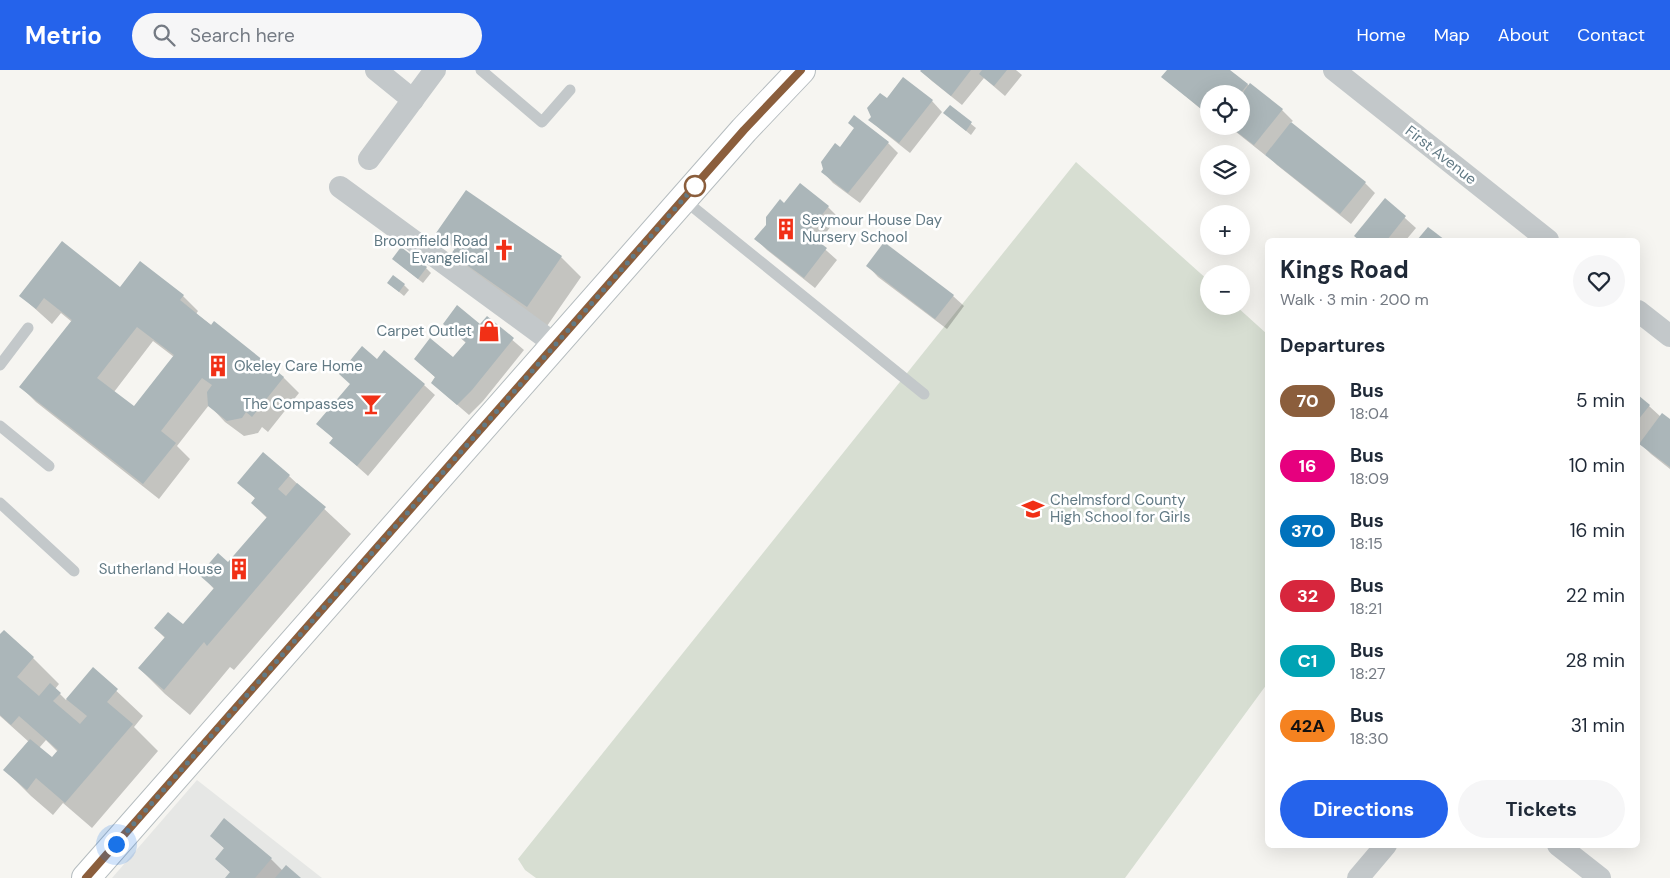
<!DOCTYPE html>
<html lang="en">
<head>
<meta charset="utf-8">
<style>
  :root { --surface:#fff; --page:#f6f6f7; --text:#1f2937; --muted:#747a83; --accent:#2563eb }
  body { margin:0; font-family:"DM Sans",sans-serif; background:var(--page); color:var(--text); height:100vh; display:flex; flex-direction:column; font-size:19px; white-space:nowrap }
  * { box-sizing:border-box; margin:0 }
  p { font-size:16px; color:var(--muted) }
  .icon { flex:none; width:28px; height:28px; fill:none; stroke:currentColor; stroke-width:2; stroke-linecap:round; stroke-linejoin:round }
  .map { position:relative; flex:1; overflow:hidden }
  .drawer { position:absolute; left:1265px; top:168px; width:375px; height:610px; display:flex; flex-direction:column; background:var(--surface); border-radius:8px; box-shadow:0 5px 20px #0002 }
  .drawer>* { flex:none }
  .badge { padding:0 10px; border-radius:16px; font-size:18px; line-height:32px }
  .fabs { position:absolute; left:1200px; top:15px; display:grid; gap:10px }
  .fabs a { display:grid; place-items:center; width:50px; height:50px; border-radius:50%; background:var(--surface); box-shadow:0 5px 20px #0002; font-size:25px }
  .you { position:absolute; width:25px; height:25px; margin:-12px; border:4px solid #fff; border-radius:50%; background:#1a73e8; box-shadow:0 0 0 8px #1a73e833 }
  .map>.badge { position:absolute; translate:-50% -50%; box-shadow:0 0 0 2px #fff }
  h2 { padding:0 15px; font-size:19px; line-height:45px }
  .round { display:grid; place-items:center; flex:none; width:52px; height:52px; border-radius:26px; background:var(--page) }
  .head { display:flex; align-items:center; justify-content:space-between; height:85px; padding:0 15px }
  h1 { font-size:24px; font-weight:700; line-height:38px }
  .button { display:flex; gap:10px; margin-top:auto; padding:10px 15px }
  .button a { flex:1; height:58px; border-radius:30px; background:var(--accent); color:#fff; font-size:20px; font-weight:700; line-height:58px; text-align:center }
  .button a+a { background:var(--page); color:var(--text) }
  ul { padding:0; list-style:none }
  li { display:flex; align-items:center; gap:15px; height:65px; padding:0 15px }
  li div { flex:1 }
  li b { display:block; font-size:19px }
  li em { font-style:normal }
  li .badge { min-width:55px; font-weight:700; text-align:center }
  header { display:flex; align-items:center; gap:30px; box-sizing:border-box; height:70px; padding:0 25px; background:var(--accent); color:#fff }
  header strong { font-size:24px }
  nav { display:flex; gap:28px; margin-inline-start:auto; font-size:18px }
  .search { width:350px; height:45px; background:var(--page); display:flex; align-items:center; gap:12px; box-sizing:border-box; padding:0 18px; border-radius:28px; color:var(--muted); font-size:19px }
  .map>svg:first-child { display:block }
</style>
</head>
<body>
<header>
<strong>Metrio</strong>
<div class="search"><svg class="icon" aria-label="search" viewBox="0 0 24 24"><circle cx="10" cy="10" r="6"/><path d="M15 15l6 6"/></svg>Search here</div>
<nav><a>Home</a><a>Map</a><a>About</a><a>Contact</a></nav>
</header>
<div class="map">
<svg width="1670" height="808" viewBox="0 0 1670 808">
  <rect width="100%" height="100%" fill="#f6f5f1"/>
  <path fill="#e6e7e5" d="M197,710L322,808H112Z"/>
  <path fill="#d7ded2" d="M1076,92L1209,211V236H1236L1267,264V614L1125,808H536L525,800L518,789Z"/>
  <g fill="#0003" fill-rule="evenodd">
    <path d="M922,0H1016L1022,5L1005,26L984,8L962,35L932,11L921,1Z"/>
    <path d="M1168,0H1228L1282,40L1293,51L1290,53L1365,113L1375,123L1351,154L1277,95L1266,84L1265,85L1231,58L1228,62L1221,56H1241V24H1209V46L1163,7Z"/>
    <path d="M887,30L932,31L942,42L910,83L881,60L870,49Z"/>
    <path d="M950,37L976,58L971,65L950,48Z"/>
    <path d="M888,73L898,83L860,133L833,113L823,102L840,78Z"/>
    <path d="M1385,130L1416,158L1406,170H1360Z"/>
    <path d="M785,135L828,137L838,147L818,173L837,190L815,218L767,180L756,169Z"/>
    <path d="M438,162L561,187L581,207L547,256L472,204L453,184L455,180Z"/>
    <path d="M399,194L426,198L431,203L423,213Z"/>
    <path d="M868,196L953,226L964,236L947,259L878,207Z"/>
    <path d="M388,213L404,215L409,220L404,226Z"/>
    <path d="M120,218L183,226L198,241L196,244L283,307L299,323L268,362L262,357L258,363L244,366L225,352L209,335L177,376L190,389L159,429L36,332L21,317L72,252L61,243L52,254L21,226ZM153,271L174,287L135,338L114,322Z"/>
    <path d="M487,248L524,280L483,331L469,345L432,313L436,308L416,289H454L466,273L444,253L481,256Z"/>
    <path d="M377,291L424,315L435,325L368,406L331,373L334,369L318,354L351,315Z"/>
    <path d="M1638,326L1661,347L1670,351V399L1651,384L1639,372L1638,374Z"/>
    <path d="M289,406L351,464L234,600L230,597L190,645L165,624L139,598L165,568L155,558L183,556L214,519L201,505L228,494L268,449L252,433L256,429L239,413Z"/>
    <path d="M0,566L33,588L59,614L55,619L66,630L93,599L143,646L134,657L158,681L92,758L63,733L53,745L31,726L5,700L29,672L0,646ZM46,670L58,682L52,689L39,678Z"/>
    <path d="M211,766L271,789L283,801L299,808H226L231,803L217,789L225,779Z"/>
  </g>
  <g fill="#abb6b9" fill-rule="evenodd">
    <path d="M921,0H971L951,26L920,1Z"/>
    <path d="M982,0H1007L994,16L979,4Z"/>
    <path d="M1167,0H1230L1248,14L1240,24H1209V45L1161,7Z"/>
    <path d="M903,7L933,30L899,73L868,50L871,47L867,38L880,23L887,28Z"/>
    <path d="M1250,13L1283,39L1254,75L1229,56H1241V25Z"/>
    <path d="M950,35L972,52L966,61L943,43Z"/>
    <path d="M854,45L889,72L848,123L821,102L823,99L821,92L835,73L840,77L854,58L848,53Z"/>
    <path d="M1291,52L1366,112L1340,144L1265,85Z"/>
    <path d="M800,113L829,136L807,163L827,178L804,208L754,169L766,155V147L780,129L784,133Z"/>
    <path d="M466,120L562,186L527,237L451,184L456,177L436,163Z"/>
    <path d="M1385,128L1406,146L1387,170H1359L1354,166Z"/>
    <path d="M1428,157L1445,170H1417Z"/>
    <path d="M62,171L120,217L140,191L184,225L180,230L211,255L214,251L284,307L252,347L246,342L242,348L227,351L208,336L207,322L212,315L202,308L161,361L176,373L143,414L19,317L72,250L44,228L36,239L19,226ZM137,257L174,285L134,336L97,308Z"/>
    <path d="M884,172L954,225L935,249L866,196Z"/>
    <path d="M401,177L427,197L418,209L392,189Z"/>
    <path d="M393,205L405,214L399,222L387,213Z"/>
    <path d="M457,235L480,254L487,246L514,268L472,320L457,335L431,313L435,307L414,289L430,268L453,287L466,272L443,254Z"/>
    <path d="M362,276L377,289L384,280L425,314L357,396L329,373L333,368L316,354L350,314L339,304Z"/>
    <path d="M1638,325L1650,335L1638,350Z"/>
    <path d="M1662,343L1670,349V397L1639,374Z"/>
    <path d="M263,382L290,405L278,419L286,426L297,413L326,437L207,576L204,572L164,620L138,598L165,567L154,558L168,542L183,554L214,518L199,505L218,483L228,492L267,447L251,433L255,428L237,413Z"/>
    <path d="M4,560L34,587L17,607L39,626L50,613L61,623L53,631L80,654L87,646L66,629L93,597L118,619L107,632L133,654L65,733L36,708L27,720L3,700L30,669L52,687L58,680L19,646L11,655L0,645V564Z"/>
    <path d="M224,748L272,788L255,808H225L230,802L215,789L224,778L210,766Z"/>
    <path d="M286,795L301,808H275Z"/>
  </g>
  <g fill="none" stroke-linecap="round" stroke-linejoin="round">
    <g stroke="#b5bcbf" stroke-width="30">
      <path id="secondary" d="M86,808L744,60L801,0"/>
    </g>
    <g stroke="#c3c8ca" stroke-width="11">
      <path d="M481,0L542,52L570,20"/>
      <path d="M683,129L924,324"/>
      <path d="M0,295L28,258"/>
      <path d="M0,356L49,396"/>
      <path d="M0,433L74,501"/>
    </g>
    <g stroke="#c3c8ca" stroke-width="22">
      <path d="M376,0L413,30"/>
      <path d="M1334,0L1548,170"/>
      <path d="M369,89L435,0"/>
      <path d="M340,117L556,275"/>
      <path d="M1638,241L1670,266"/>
      <path d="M1558,775L1600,808"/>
      <path d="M1358,808L1386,775"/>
    </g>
    <use href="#secondary" stroke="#fff" stroke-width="28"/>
  </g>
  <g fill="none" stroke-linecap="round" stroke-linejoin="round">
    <g stroke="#fff" stroke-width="11">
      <path id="line" d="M86,808L744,60L801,0"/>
    </g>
    <use href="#line" stroke="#8b5e3c" stroke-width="8"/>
    <path stroke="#627a85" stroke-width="5" stroke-dasharray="0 9" d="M116,774L695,116"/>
  </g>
  <defs>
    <g id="building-bare" transform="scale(1.725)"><path d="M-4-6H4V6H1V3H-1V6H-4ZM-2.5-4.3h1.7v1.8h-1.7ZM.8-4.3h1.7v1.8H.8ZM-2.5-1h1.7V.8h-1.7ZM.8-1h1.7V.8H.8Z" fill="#f13016" stroke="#fff" stroke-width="2.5" paint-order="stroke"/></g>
    <g id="church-bare" transform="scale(1.725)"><path d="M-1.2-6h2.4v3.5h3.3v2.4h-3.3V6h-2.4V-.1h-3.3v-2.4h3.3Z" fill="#f13016" stroke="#fff" stroke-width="2.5" paint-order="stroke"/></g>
    <g id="shop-bare" transform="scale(1.725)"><path d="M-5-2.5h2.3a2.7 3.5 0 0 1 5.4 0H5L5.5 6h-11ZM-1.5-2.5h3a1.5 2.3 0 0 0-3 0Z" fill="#f13016" stroke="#fff" stroke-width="2.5" paint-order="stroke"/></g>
    <g id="bar-bare" transform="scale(1.725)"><path d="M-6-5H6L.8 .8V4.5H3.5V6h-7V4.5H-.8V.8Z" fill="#f13016" stroke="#fff" stroke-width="2.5" paint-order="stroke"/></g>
    <g id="school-bare" transform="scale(1.725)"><path d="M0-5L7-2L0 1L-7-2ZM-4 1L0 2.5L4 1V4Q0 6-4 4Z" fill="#f13016" stroke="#fff" stroke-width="2.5" paint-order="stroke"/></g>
  </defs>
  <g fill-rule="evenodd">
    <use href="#building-bare" x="786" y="159"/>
    <use href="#church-bare" x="504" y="180"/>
    <use href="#shop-bare" x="489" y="261"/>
    <use href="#building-bare" x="218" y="296"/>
    <use href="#bar-bare" x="371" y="334"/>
    <use href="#school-bare" x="1033" y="439"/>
    <use href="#building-bare" x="239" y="499"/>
  </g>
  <circle fill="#fff" stroke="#8b5e3c" stroke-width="2.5" cx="695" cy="116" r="10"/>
  <g text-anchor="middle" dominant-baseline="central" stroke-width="5" stroke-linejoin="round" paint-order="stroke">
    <g font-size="15" fill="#627a85" stroke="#fff">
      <text transform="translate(1441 85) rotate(38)">First Avenue</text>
    </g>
    <g font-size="15" fill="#627a85" stroke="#fff" text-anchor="end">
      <text x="802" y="150" text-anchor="start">Seymour House Day<tspan x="802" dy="17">Nursery School</tspan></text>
      <text x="488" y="171">Broomfield Road<tspan x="488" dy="17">Evangelical</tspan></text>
      <text x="472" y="261">Carpet Outlet</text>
      <text x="234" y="296" text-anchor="start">Okeley Care Home</text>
      <text x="354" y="334">The Compasses</text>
      <text x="1050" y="430" text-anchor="start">Chelmsford County<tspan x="1050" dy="17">High School for Girls</tspan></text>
      <text x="222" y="499">Sutherland House</text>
    </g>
  </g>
</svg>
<div class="fabs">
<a><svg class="icon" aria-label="locate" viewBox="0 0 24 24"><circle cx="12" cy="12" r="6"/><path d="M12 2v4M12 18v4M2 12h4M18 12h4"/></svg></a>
<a><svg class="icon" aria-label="layers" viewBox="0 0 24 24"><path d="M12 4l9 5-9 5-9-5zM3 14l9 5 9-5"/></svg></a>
<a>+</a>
<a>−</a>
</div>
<div class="you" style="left:116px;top:774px"></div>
<section class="drawer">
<div class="head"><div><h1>Kings Road</h1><p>Walk · 3 min · 200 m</p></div><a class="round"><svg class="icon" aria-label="heart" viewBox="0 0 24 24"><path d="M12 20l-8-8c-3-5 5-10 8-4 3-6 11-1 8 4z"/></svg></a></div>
<h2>Departures</h2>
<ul>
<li><span class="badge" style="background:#8b5e3c;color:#fff">70</span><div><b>Bus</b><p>18:04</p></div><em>5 min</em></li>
<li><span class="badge" style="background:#e6007e;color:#fff">16</span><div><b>Bus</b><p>18:09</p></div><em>10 min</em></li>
<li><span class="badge" style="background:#0072bc;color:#fff">370</span><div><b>Bus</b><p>18:15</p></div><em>16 min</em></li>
<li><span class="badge" style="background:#d7263d;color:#fff">32</span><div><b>Bus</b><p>18:21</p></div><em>22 min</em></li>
<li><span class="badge" style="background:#00a3b4;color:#fff">C1</span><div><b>Bus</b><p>18:27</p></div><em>28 min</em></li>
<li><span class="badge" style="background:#f58220;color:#111">42A</span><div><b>Bus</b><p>18:30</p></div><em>31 min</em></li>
</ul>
<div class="button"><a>Directions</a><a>Tickets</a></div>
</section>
</div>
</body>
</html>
